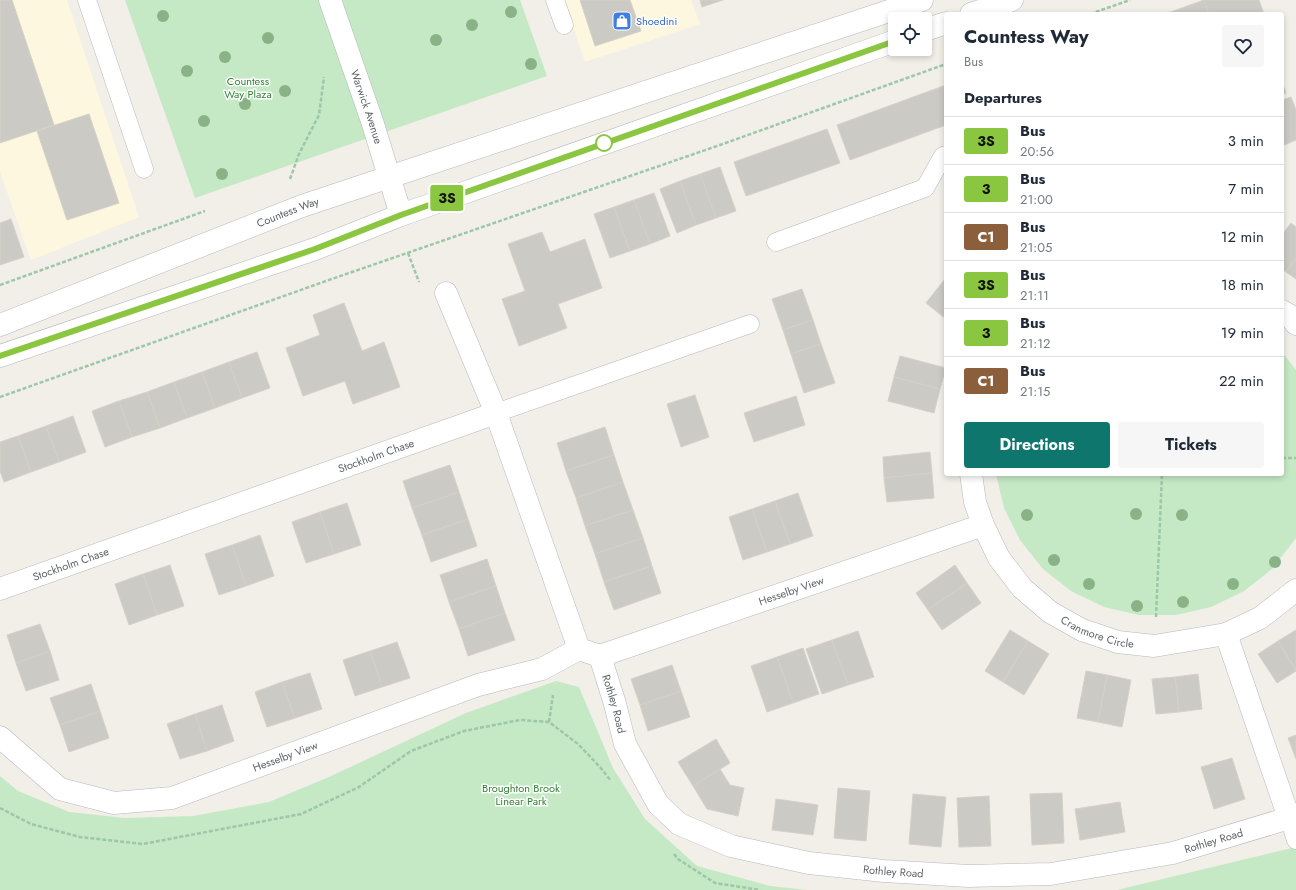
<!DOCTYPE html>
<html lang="en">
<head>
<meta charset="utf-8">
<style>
  :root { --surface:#fff; --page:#f6f6f7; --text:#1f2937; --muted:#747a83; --line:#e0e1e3; --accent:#0f766e }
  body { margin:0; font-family:Jost,sans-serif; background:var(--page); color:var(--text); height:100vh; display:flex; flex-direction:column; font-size:15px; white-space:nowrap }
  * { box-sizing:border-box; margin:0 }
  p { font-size:13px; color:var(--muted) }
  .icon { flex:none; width:22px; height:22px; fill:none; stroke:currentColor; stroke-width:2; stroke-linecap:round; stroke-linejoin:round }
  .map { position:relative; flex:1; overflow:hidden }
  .sheet { position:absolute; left:944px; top:12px; width:340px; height:464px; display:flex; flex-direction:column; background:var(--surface); border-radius:4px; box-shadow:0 2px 6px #0003 }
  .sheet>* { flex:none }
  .badge { padding:0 8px; border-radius:3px; font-size:14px; line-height:26px }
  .fabs { position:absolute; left:888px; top:12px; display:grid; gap:8px }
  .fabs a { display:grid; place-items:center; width:44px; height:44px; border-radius:4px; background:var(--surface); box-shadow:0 2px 6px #0003; font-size:20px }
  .map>.badge { position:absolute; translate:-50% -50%; box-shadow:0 0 0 2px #fff }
  h2 { padding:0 20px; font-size:15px; line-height:36px }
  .round { display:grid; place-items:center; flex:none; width:42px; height:42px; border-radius:4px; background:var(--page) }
  .headline { display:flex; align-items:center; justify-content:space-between; height:68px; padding:0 20px }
  h1 { font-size:19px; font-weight:700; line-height:30px }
  .cta { display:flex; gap:8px; margin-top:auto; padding:8px 20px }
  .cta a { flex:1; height:46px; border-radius:4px; background:var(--accent); color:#fff; font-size:16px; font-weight:700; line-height:46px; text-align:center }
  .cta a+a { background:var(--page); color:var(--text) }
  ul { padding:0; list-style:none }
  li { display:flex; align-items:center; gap:12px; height:48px; padding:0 20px; border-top:1px solid var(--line) }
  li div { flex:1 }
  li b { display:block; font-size:15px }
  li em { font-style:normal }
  li .badge { min-width:44px; font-weight:700; text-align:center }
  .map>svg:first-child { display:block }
</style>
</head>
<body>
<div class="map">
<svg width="1296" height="890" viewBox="0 0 1296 890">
  <rect width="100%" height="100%" fill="#f1efe8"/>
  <g fill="#fef7e0">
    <path d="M0,0H67L139,217L31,260L0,172Z"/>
    <path d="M564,0H691L700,24L585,62Z"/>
  </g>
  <g fill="#c5e8c5">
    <path d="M125,0H520L547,76L195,198Z"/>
    <path d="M1282,352L1296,370V538L1272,569L1244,591L1211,607L1176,615H1139L1104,607L1071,591L1043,569L1020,540L1004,508L996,474H1282Z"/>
    <path d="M556,681L579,687L613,768L645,819L697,866L770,886L807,890H0V776L18,791L69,812L125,818L193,816L269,802L329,777L466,713Z"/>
    <path d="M1296,847V890H1117Z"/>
  </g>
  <g fill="#cccac5" stroke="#d6d1c6">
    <path d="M0,0H12L54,125L0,143Z"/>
    <path d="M580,0H630L641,31L595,46Z"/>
    <path d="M700,0H723L702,7Z"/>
    <path d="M1204,0L1209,14H1165Z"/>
    <path d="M1204,0H1259L1264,14H1209Z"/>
    <path d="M1282,82L1286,93L1282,95Z"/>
    <path d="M946,85V125L850,160L837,125Z"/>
    <path d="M1291,97L1296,110V140L1282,146V100Z"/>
    <path d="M89,114L119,203L67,220L37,131Z"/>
    <path d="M827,129L840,163L746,196L734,162Z"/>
    <path d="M720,167L736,211L716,218L700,174Z"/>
    <path d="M700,174L716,218L696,225L680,181Z"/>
    <path d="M680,181L696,225L677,233L660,189Z"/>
    <path d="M654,193L670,236L650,244L634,200Z"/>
    <path d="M634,200L650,244L630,251L614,207Z"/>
    <path d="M614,207L630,251L610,258L594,214Z"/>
    <path d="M11,219L24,257L0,265V223Z"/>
    <path d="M1291,223L1296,227V258L1286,272L1282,269V235Z"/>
    <path d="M542,232L550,252L585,239L602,288L558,304L567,328L519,346L502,299L525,291L508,244Z"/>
    <path d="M1296,258V279L1286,272Z"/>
    <path d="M946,278V288L941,284Z"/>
    <path d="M941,284L946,288V319L926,303Z"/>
    <path d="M802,289L813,320L783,330L772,299Z"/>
    <path d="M344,303L362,351L384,342L400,387L353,404L345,381L303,396L286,348L320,335L313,315Z"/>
    <path d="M813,320L821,344L791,354L783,330Z"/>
    <path d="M821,344L835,383L804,393L791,354Z"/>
    <path d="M257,352L270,388L242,398L229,362Z"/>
    <path d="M900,356L946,368L940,389L894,377Z"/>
    <path d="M229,362L242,398L215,408L202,372Z"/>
    <path d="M202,372L215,408L187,418L174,382Z"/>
    <path d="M894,377L940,389L934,413L888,401Z"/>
    <path d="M174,382L187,418L160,428L147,392Z"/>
    <path d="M147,392L160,428L132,437L119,401Z"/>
    <path d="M695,395L709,437L681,447L667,404Z"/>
    <path d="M796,396L805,425L754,442L744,413Z"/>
    <path d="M119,401L132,437L105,447L92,411Z"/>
    <path d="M73,416L86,452L59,462L46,426Z"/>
    <path d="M46,426L59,462L31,472L18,436Z"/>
    <path d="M605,427L614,455L566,471L557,443Z"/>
    <path d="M18,436L31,472L4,482L0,471V442Z"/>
    <path d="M930,452L932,473L884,478L883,457Z"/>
    <path d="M614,455L623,482L576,498L566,471Z"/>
    <path d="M450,465L459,492L412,508L403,481Z"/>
    <path d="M932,473L934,498L887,502L884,478Z"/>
    <path d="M623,482L633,510L585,526L576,498Z"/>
    <path d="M459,492L468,519L422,535L412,508Z"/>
    <path d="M798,493L813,536L790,544L775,501Z"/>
    <path d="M775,501L790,544L767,552L752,509Z"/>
    <path d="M347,503L361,545L334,554L320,512Z"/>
    <path d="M752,509L767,552L743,560L729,517Z"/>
    <path d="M633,510L643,538L595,554L585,526Z"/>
    <path d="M320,512L334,554L306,563L292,522Z"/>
    <path d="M468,519L477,546L431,562L422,535Z"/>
    <path d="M260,535L274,576L246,586L232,545Z"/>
    <path d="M643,538L652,566L604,582L595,554Z"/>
    <path d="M232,545L246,586L219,595L205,554Z"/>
    <path d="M487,559L496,586L449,602L440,575Z"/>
    <path d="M170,565L184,606L157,615L143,574Z"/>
    <path d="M955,565L967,583L928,610L916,593Z"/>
    <path d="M652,566L661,593L614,610L604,582Z"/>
    <path d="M143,574L157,615L129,625L115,584Z"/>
    <path d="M967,583L981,603L942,630L928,610Z"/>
    <path d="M496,586L505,613L459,629L449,602Z"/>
    <path d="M505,613L515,640L468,656L459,629Z"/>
    <path d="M40,624L50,651L16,663L7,635Z"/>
    <path d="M1010,630L1028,641L1003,682L985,671Z"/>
    <path d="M1296,630V670L1278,641Z"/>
    <path d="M858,631L874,677L848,685L832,640Z"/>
    <path d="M832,640L848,685L822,694L806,649Z"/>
    <path d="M1028,641L1049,654L1024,695L1003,682Z"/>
    <path d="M1278,641L1296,671L1277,683L1258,654Z"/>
    <path d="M397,642L410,678L382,687L370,651Z"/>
    <path d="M803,648L819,694L793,703L777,657Z"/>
    <path d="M50,651L59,680L26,691L16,663Z"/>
    <path d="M370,651L382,687L355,696L343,660Z"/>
    <path d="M777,657L793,703L767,712L751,666Z"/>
    <path d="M672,665L681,691L640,705L631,679Z"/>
    <path d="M1086,671L1107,675L1098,722L1077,718Z"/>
    <path d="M310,673L322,709L295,718L282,682Z"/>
    <path d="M1198,674L1202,709L1179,712L1175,677Z"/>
    <path d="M1107,675L1131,680L1122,727L1098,722Z"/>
    <path d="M1175,677L1179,712L1156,714L1152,679Z"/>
    <path d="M282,682L295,718L267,727L255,692Z"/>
    <path d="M91,684L100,711L60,725L50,698Z"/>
    <path d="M681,691L690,717L648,731L640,705Z"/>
    <path d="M222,705L234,741L207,751L195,714Z"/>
    <path d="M100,711L109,738L69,752L60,725Z"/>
    <path d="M195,714L207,751L180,759L167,724Z"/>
    <path d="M1296,735V759L1288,738Z"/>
    <path d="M716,739L730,763L693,786L678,762Z"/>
    <path d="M1232,758L1245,799L1214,809L1201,767Z"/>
    <path d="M720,769L730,785L744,788L738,816L707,809L693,786Z"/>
    <path d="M838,788L870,791L866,841L834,838Z"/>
    <path d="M1062,793L1064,843L1032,845L1030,794Z"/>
    <path d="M913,794L946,797L941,847L909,844Z"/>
    <path d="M989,796L991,846L959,847L957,798Z"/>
    <path d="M776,799L818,805L813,835L772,830Z"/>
    <path d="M1120,802L1125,832L1080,840L1075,809Z"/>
  </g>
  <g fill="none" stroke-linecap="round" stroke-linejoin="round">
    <g stroke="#b5b8bc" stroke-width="19">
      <g id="service">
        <path d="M87,0L144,169"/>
        <path d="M555,0L564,25"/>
        <path d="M776,242L925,188L943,156L946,155"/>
        <path d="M496,413L750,324"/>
        <path d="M1289,818L1296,840"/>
      </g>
    </g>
    <g stroke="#b5b8bc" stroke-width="23">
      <g id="minor">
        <path id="s1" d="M330,0L372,121L401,215"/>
        <path d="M446,293L496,413"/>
        <path d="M1282,311L1289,315L1296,324"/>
        <path id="s2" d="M971,474L975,502L983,525L999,558L1022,588L1050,612L1082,630L1118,642L1154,646L1226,634L1260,618L1296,590"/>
        <path id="s3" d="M0,589L496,413L579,649L600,656"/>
        <path d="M1226,634L1289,818"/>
        <path id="s4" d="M600,656L615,704L625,744L658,804L679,824L731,846L809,863L884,871L969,876L1051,874L1173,853L1289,818L1296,814"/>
        <path id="s5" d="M600,656L983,525"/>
        <path id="s6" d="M0,737L60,789L114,803L172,798L478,685L542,669L579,649"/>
      </g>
    </g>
    <g stroke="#b5b8bc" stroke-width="23">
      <g id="tertiary">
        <path d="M971,14L1012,0"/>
        <path d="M925,30L946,23"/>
        <path id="s7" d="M0,325L302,206L922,0"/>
        <path d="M0,356L315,249L401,215L895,41"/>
      </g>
    </g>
    <g stroke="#9cc7a9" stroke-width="2.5" stroke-dasharray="4 2" stroke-linecap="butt">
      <path d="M1090,14L1130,0"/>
      <path d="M290,179L299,154L319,115L324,77"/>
      <path d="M408,253L419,282"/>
      <path d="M0,285L205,211"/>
      <path d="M0,397L326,281L720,145L946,64"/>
      <path d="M1282,458H1296"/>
      <path d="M1156,617L1162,474"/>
      <path d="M549,722L553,695"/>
      <path d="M0,808L31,824L80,837L143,844L301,814L359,787L411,751L464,731L520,720L549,722L578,744L600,767L611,781"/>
      <path d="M674,854L678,859L715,883L760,890"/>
    </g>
    <use href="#service" stroke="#fff" stroke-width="18"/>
    <use href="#minor" stroke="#fff" stroke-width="22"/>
    <use href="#tertiary" stroke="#fff" stroke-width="22"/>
  </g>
  <g fill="#89b387">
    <circle cx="511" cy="12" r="6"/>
    <circle cx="163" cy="16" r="6"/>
    <circle cx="472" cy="25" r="6"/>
    <circle cx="268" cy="38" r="6"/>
    <circle cx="436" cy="40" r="6"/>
    <circle cx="225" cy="57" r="6"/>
    <circle cx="531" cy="64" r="6"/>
    <circle cx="187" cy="71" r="6"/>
    <circle cx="285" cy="91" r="6"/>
    <circle cx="245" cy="104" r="6"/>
    <circle cx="204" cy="121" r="6"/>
    <circle cx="222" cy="174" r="6"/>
    <circle cx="1136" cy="514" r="6"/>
    <circle cx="1027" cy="515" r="6"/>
    <circle cx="1182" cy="515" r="6"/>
    <circle cx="1054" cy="560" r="6"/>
    <circle cx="1275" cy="562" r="6"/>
    <circle cx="1089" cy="584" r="6"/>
    <circle cx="1233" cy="584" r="6"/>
    <circle cx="1183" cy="602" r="6"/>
    <circle cx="1137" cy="606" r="6"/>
  </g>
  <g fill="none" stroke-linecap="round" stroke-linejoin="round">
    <g stroke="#fff" stroke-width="9">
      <path id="line" d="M0,356L315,249L401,215L895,41"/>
    </g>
    <use href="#line" stroke="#8bc640" stroke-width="6"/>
  </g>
  <defs>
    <g id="shop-square" transform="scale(1)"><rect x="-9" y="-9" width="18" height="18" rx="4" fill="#3f7fe0" stroke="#fff"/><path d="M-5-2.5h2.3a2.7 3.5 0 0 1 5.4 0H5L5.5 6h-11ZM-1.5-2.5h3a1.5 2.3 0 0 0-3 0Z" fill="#fff"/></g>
  </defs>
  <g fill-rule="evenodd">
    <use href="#shop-square" x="622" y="21"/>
  </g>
  <circle fill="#fff" stroke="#8bc640" stroke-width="2" cx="604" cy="143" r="8"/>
  <g text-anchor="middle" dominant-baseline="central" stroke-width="3" stroke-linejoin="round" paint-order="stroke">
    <g font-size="11" fill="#366cbe" stroke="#fff" text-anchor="start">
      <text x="636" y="21">Shoedini</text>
    </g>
    <g font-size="11" fill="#348238" stroke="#fff">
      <text x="248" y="81">Countess<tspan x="248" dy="13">Way Plaza</tspan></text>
      <text x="521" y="788">Broughton Brook<tspan x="521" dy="13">Linear Park</tspan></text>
    </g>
    <g font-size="11" fill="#5f6368" stroke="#fff">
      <text stroke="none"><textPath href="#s1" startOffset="113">Warwick Avenue</textPath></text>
      <text stroke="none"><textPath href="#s7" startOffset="309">Countess Way</textPath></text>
      <text stroke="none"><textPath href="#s3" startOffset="399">Stockholm Chase</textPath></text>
      <text stroke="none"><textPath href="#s3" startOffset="75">Stockholm Chase</textPath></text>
      <text stroke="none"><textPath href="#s5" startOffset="202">Hesselby View</textPath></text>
      <text stroke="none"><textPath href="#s2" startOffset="216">Cranmore Circle</textPath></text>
      <text stroke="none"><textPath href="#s4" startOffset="50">Rothley Road</textPath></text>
      <text stroke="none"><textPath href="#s6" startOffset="314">Hesselby View</textPath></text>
      <text stroke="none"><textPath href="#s4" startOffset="734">Rothley Road</textPath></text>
      <text stroke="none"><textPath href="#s4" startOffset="410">Rothley Road</textPath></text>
    </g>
  </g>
</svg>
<div class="fabs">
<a><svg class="icon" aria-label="locate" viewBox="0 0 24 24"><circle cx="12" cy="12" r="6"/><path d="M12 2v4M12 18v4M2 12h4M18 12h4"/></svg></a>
</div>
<b class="badge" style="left:447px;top:198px;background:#8bc640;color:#111">3S</b>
<section class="sheet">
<div class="headline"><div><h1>Countess Way</h1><p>Bus</p></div><a class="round"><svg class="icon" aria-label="heart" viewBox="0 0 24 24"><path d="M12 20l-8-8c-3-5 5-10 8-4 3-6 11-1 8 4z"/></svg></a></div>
<h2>Departures</h2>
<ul>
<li><span class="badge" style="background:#8bc640;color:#111">3S</span><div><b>Bus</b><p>20:56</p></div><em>3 min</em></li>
<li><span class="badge" style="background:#8bc640;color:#111">3</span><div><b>Bus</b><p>21:00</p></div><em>7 min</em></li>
<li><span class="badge" style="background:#8b5e3c;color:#fff">C1</span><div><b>Bus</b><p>21:05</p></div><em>12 min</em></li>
<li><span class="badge" style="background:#8bc640;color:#111">3S</span><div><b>Bus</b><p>21:11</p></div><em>18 min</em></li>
<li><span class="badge" style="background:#8bc640;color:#111">3</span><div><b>Bus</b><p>21:12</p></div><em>19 min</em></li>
<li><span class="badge" style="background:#8b5e3c;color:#fff">C1</span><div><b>Bus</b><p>21:15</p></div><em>22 min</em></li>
</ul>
<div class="cta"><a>Directions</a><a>Tickets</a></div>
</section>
</div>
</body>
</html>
